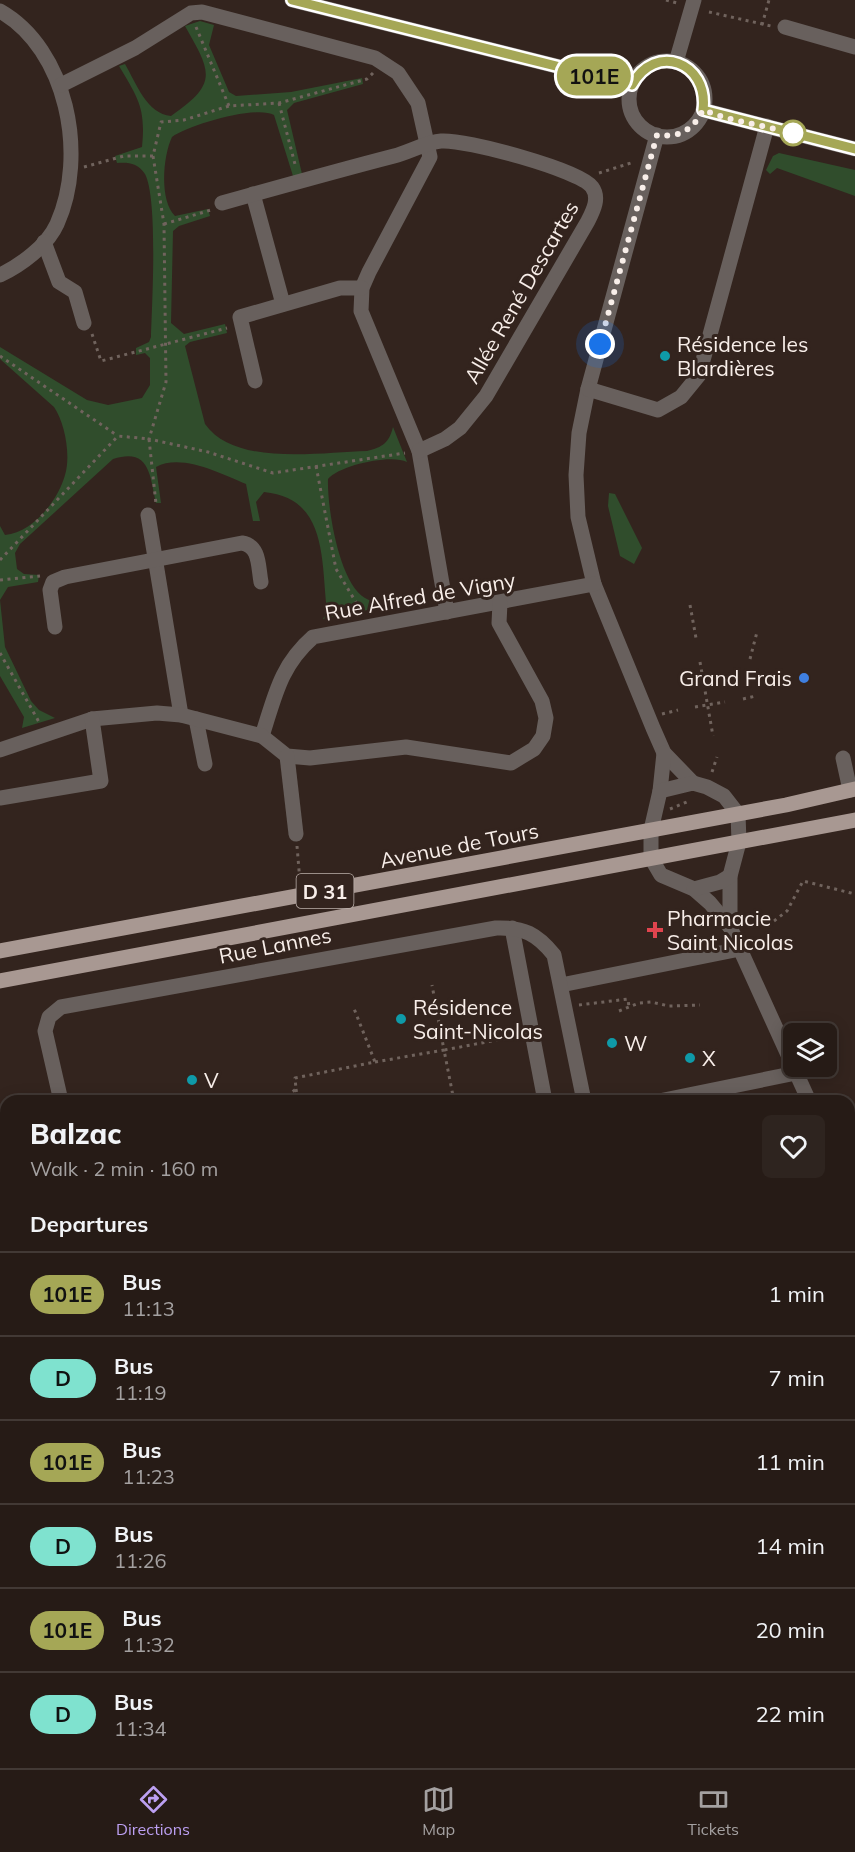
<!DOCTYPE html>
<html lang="en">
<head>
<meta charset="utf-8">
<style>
  :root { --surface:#261b16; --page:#2e241f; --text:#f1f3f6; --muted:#a4a1a1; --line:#423935; --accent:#bca0f2 }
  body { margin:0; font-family:Mulish,sans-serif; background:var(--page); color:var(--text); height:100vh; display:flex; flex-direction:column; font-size:22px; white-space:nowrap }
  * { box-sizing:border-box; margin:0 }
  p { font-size:20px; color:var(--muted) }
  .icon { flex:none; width:33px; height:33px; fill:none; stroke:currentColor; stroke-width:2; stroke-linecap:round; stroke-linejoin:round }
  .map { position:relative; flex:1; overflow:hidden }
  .side { position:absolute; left:0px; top:1095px; width:855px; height:674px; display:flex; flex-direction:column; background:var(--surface); border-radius:18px 18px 0 0; box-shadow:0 3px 15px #0003,0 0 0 2px var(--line) }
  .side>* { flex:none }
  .badge { padding:0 12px; border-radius:20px; font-size:21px; line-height:39px }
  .fabs { position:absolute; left:783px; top:1023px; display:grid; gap:12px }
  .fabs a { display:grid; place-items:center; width:54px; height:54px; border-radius:9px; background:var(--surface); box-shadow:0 3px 15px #0003,0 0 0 2px var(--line); font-size:30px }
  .you { position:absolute; width:30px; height:30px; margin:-15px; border:4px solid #fff; border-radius:50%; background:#1a73e8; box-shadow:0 0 0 9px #1a73e833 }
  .map>.badge { position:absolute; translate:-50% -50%; box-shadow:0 0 0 3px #fff }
  h2 { padding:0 30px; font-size:22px; line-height:54px }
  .round { display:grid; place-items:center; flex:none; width:63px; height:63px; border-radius:9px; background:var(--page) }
  .head { display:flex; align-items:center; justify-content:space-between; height:102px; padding:0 30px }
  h1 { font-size:28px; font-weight:800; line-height:45px }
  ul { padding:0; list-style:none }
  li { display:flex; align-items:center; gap:18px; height:84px; padding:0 30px; border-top:2px solid var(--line) }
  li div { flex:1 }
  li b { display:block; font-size:22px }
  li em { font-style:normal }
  li .badge { min-width:66px; font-weight:700; text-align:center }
  .tabs { display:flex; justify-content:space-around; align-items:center; height:84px; border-top:2px solid var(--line); background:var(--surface); font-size:16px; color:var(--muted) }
  .tabs a { display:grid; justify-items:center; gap:3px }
  .tabs .active { color:var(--accent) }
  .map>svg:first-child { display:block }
</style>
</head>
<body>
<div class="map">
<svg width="855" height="1768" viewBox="0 0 855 1768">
  <rect width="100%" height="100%" fill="#33241e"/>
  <g fill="#304d2c">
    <path d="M200,21L214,25L209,45L229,92L236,96L291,92L362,78L363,84L294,103L287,110L302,174L293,176L274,115C256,105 189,125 172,137C163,156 159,200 175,216L208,209L210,216L179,226L173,231L171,323L184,334L225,324L227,333L190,342L185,346L205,424C235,467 321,452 367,451C383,447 389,443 393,427L407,462C391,454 340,465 328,479C327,507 339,583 365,598C371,602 380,603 387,606L323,619L327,611C321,561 328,498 264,492L256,502L260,521H253L246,484C221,474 182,453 156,467L161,503H156C150,476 150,447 113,459L20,544L15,553L17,569L24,574L39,575L38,582L8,587L0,600L5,647L31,701L39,710L55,718L22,728L24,717L0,676V526L5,535C32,533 58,501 65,475C71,456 65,423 54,407L0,359V347L87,400L108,405L142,398L150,385V358L145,353L136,355V348L149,342L151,337C152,304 158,199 145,174C138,163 128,162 117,163L115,156L142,147C146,108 138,98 119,66L125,64C136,83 147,114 171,116C219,83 211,72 185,26Z"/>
    <path d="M779,153L855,170V196L777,168L770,174L766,170L773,156Z"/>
    <path d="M609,493L615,494L642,548L634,564L620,556L608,506Z"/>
    <path d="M6,1722V1762H125L126,1768H0V1723Z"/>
  </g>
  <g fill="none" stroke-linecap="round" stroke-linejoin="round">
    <g stroke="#70635d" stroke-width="3" stroke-dasharray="3 4.5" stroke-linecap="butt">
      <path d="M666,0L677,3"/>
      <path d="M709,12L771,26"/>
      <path d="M762,25L769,0"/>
      <path d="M196,27L229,106"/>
      <path d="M373,73L367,79L279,103L229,106L184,120L161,122L153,156L164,224L166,382L149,439L208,452L273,473L405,453"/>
      <path d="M279,103L296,168"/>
      <path d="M84,167L124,156H153"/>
      <path d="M599,173L634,162"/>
      <path d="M164,224L211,210"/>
      <path d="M92,334L101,361L227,328"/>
      <path d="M0,356L118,436"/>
      <path d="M316,466L336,569L363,614"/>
      <path d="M0,560L118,436L149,439L156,504"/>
      <path d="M0,580L40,576"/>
      <path d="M690,605L696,638"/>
      <path d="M0,653L39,722"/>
      <path d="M750,659L757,632"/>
      <path d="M700,662L713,736"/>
      <path d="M743,699L756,696"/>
      <path d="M695,707L725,702"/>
      <path d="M662,714L678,710"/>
      <path d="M712,772L717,757"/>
      <path d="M670,809L689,801"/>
      <path d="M297,846L300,882"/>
      <path d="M774,921L787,911L803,881L855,894"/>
      <path d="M579,1005L628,999L629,1007"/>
      <path d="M619,1011L639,1003L651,1002L669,1006L700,1005"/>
      <path d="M375,1062L444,1050L432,985"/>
      <path d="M296,1089L298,1101"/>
      <path d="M281,1101L296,1089L295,1078L375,1062L353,1006"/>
      <path d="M454,1101L444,1050L519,1036"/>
      <path d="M849,1517L855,1526"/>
      <path d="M849,1563L855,1556"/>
      <path d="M849,1692L855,1693"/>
      <path d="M0,1713L6,1712"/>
      <path d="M849,1750H855"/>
      <path d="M135,1762L136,1768"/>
      <path d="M386,1762L387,1768"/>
      <path d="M794,1762V1768"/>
    </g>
    <g stroke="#68605d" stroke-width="15">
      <path d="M292,0L632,85"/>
      <path d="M0,11C67,49 88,155 57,224C47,246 21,265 0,275"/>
      <path d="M785,27L855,47"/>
      <circle cx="667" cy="99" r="38"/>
      <path d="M676,62L694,0"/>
      <path d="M61,85L135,48L191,13L202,12L375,58L398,73L418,103L430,157L369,272L362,288L361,311L419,451L447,612"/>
      <path d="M703,110L855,149"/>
      <path d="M657,135L588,389L579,433L576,475L578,517L594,584L653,728L664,753L693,783"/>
      <path d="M253,194L283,304"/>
      <path d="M222,203C279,187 336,171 394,156C409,152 427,142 441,141C465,139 580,170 592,187C600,198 593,211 588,221L486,396L460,428L445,439L419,451"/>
      <path d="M44,242L59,282L75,292L84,323"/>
      <path d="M255,381L240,317L340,288H362"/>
      <path d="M588,389L658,410L681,397L699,375L767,126"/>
      <path d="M148,515L181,715"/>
      <path d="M55,627L50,590L53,582L65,577L242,543C260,546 258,566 261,582"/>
      <path d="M196,719L205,764"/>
      <path d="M262,736C275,696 280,666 313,637L594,584"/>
      <path d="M0,750L92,719L157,713L181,715L262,736L287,756L310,758L406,747L511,763L534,749L543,736L546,718L542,701L499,623L500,603"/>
      <path d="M664,753L660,791L651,830V858L661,875L694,889L710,903L730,927L809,1101"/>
      <path d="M287,756L296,834"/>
      <path d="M843,758L850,790"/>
      <path d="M660,791L693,783L707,787L724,796L738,814L739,842L730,876V927"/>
      <path d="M0,798L101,781L92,719"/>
      <path d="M694,889L720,882L730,876"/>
      <path d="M512,928L545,1101"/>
      <path d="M561,985L740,949"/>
      <path d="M61,1101L45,1031L49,1017L61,1007L496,928C524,927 537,934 554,955L584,1101"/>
      <path d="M659,1101L796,1073"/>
      <path d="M0,1116H6"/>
      <path d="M849,1177L855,1176"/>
      <path d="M849,1197L855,1212"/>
      <path d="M849,1430L855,1429"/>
    </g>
    <g stroke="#a89892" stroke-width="15">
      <path d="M0,951L786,805L855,789"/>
      <path d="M0,981L855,820"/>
    </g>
  </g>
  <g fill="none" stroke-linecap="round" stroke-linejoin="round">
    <g stroke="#fff" stroke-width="14">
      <path id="line" d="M292,0L632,85C655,42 709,62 703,110L855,149"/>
    </g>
    <use href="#line" stroke="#a5a756" stroke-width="9"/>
    <path stroke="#f8eee9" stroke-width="6" stroke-dasharray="0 10.8" d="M600,344L657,135C679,138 693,130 703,110L726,118L793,133"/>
  </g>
  <circle fill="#fff" stroke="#a5a756" stroke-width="3" cx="793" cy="133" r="12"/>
  <g fill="#0f9aa8" stroke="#33241e" stroke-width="2">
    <circle cx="665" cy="356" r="6"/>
    <circle cx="401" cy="1019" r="6"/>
    <circle cx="612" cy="1043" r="6"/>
    <circle cx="690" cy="1058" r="6"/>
    <circle cx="192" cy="1080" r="6"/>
  </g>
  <circle fill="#3f7fe0" stroke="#33241e" stroke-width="2" cx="804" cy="678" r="6"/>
  <path fill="#e0444e" stroke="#33241e" stroke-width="2" d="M652 921h6v6h6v6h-6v6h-6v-6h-6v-6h6z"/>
  <g text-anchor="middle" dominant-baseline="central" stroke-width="6" stroke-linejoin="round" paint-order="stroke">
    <rect fill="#33241e" stroke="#bdb1ac" stroke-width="1.5" x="296.5" y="874" width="57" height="34" rx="4.5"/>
    <g font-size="20" font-weight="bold" fill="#f8eee9">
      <text x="325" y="891">D 31</text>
    </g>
    <g font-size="21" fill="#f8eee9" stroke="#33241e">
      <text transform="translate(521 292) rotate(-60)">Allée René Descartes</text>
      <text transform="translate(420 596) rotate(-10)">Rue Alfred de Vigny</text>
      <text transform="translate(459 845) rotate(-11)">Avenue de Tours</text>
      <text transform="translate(275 945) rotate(-11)">Rue Lannes</text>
    </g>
    <g font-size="21" fill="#f8eee9" stroke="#33241e" text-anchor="start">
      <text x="677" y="344">Résidence les<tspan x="677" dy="24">Blardières</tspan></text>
      <text x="792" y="678" text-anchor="end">Grand Frais</text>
      <text x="667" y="918">Pharmacie<tspan x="667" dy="24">Saint Nicolas</tspan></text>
      <text x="413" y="1007">Résidence<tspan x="413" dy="24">Saint-Nicolas</tspan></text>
      <text x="624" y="1043">W</text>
      <text x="702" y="1058">X</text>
      <text x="204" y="1080">V</text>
    </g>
  </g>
</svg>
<div class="fabs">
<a><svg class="icon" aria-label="layers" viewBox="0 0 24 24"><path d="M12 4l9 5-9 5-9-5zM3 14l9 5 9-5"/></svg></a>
</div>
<div class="you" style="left:600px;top:344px"></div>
<b class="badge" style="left:594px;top:76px;background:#a5a756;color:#111">101E</b>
<section class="side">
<div class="head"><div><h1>Balzac</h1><p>Walk · 2 min · 160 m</p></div><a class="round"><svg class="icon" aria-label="heart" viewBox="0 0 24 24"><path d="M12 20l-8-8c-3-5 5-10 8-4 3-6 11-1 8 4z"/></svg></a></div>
<h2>Departures</h2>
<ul>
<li><span class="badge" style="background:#a5a756;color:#111">101E</span><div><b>Bus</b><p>11:13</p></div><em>1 min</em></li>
<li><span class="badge" style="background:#7fe2cf;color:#111">D</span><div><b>Bus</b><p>11:19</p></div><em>7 min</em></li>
<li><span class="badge" style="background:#a5a756;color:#111">101E</span><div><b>Bus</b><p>11:23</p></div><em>11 min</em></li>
<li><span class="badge" style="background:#7fe2cf;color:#111">D</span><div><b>Bus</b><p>11:26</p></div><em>14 min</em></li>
<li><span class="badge" style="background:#a5a756;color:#111">101E</span><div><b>Bus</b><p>11:32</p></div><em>20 min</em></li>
<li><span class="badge" style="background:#7fe2cf;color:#111">D</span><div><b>Bus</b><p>11:34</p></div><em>22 min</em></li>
</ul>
</section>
</div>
<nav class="tabs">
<a class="active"><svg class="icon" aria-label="directions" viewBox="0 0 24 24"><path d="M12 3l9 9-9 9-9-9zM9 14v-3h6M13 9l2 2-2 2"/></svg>Directions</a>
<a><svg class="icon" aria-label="map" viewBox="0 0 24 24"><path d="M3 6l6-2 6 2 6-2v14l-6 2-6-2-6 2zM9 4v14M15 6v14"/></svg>Map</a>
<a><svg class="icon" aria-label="tickets" viewBox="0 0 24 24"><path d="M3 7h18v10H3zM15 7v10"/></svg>Tickets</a>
</nav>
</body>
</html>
